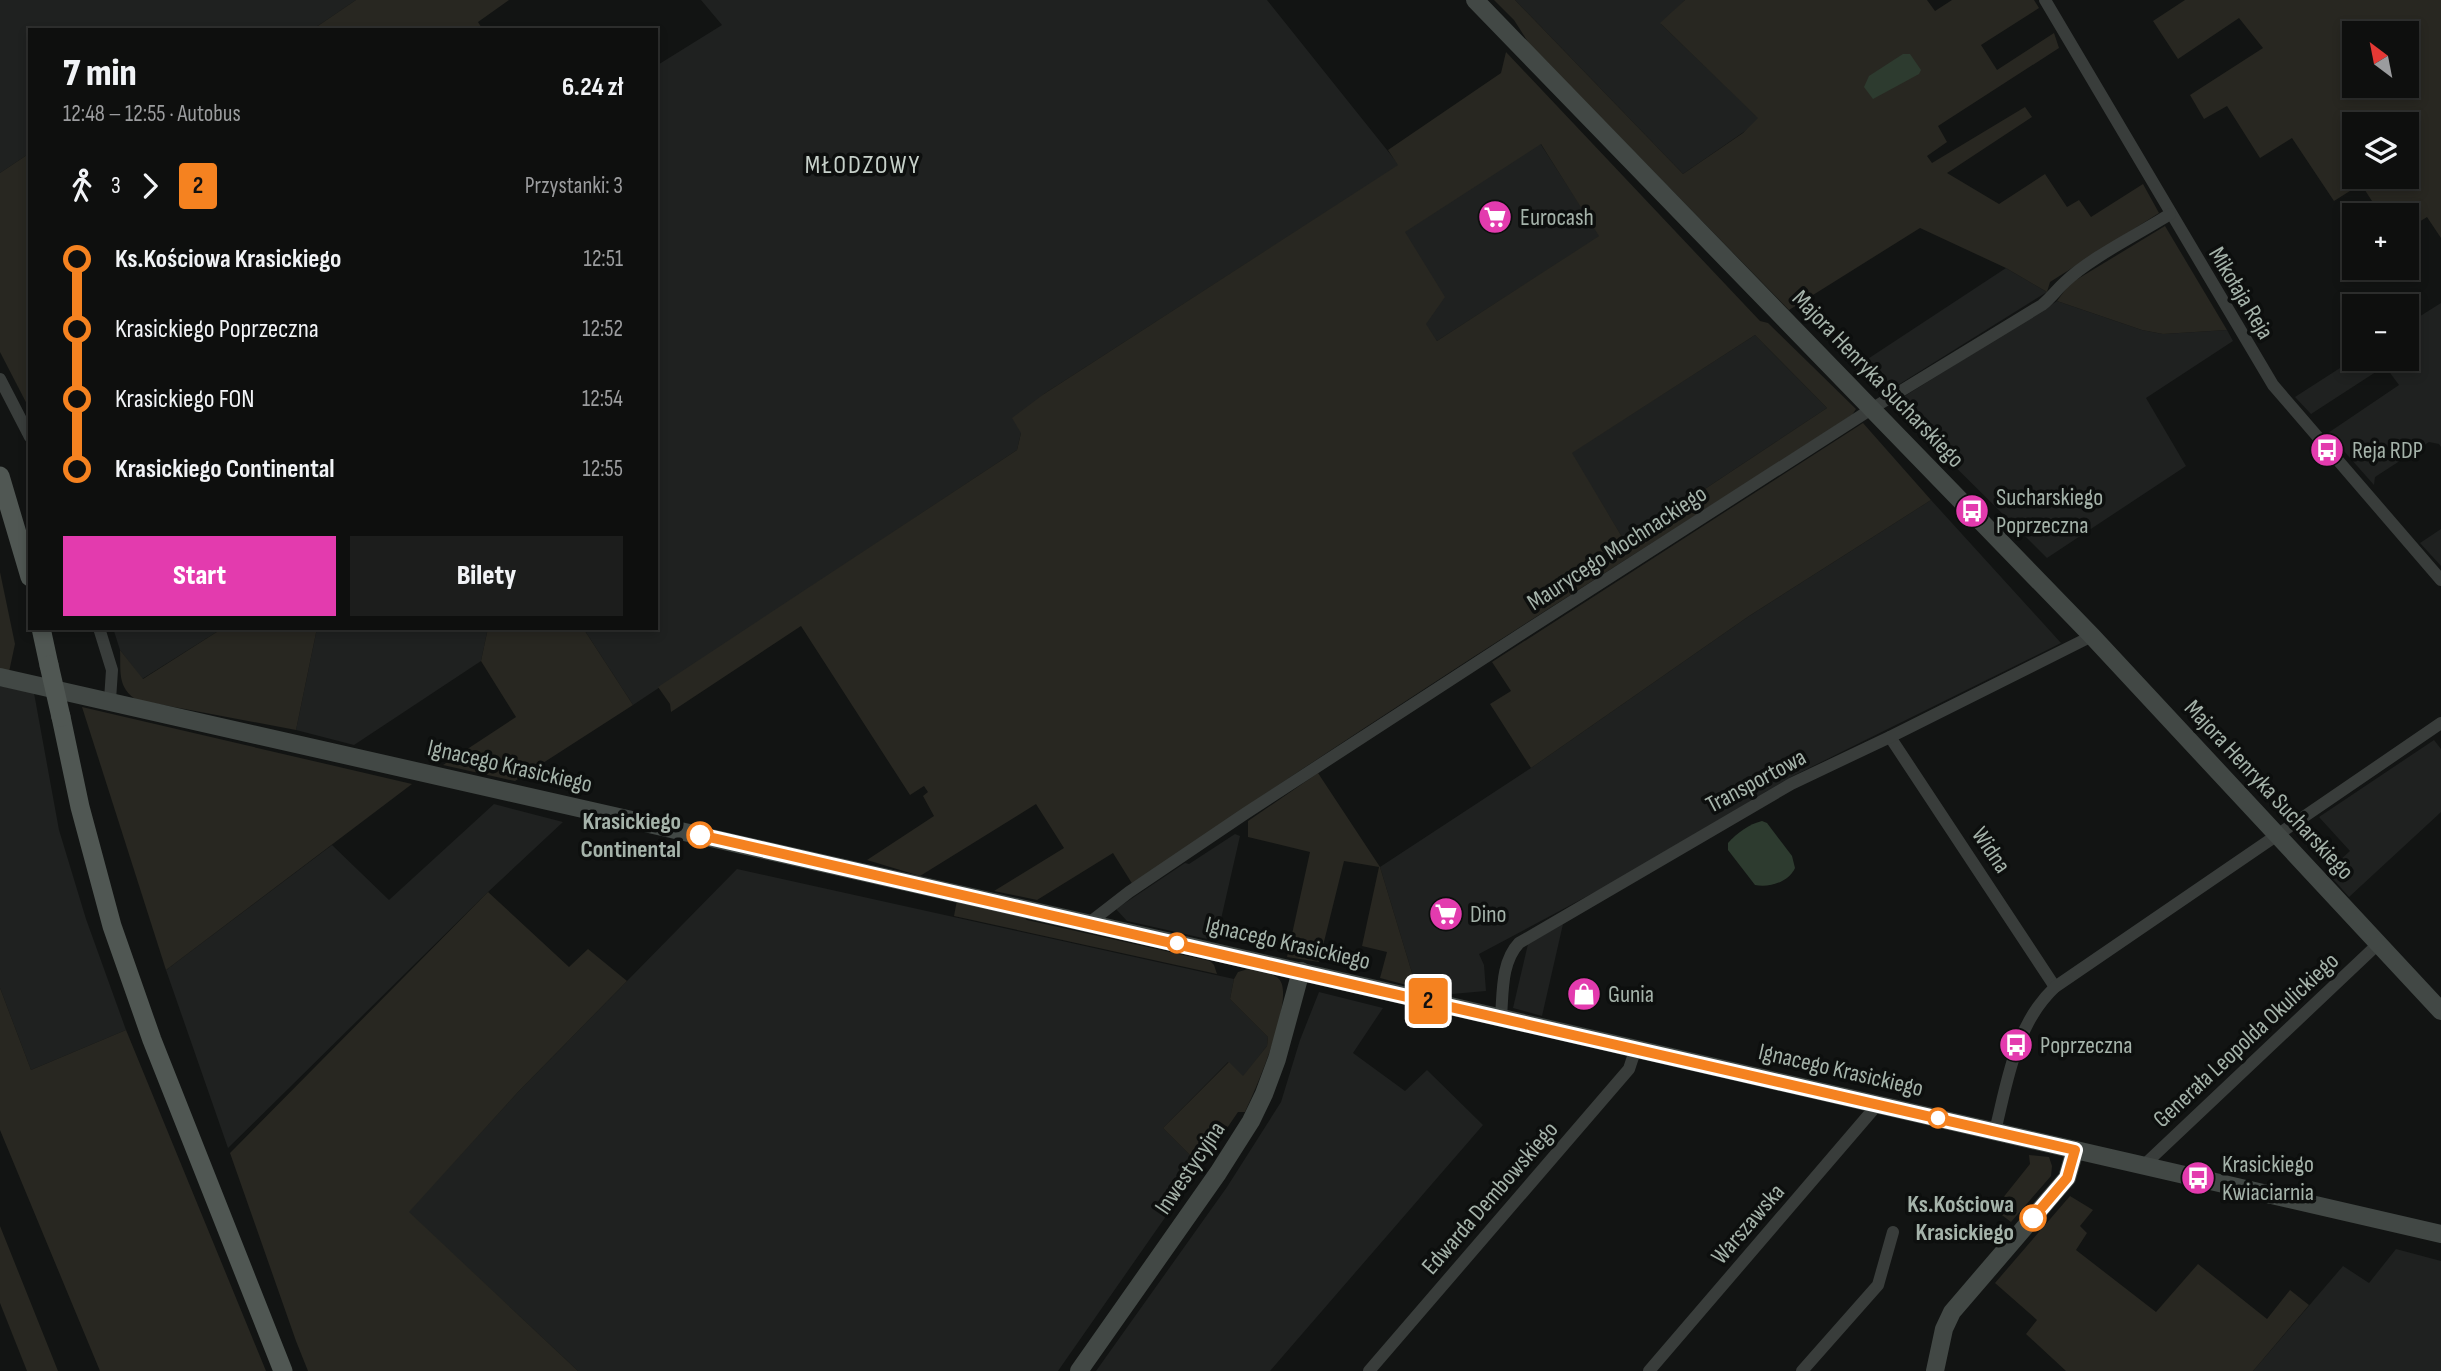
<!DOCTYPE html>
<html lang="pl">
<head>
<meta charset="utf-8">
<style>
  :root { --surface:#0e0f0e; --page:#1c1d1c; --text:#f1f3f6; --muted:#9b9c9e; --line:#2e2f2e; --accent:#e33bae }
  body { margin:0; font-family:"Sofia Sans Condensed",sans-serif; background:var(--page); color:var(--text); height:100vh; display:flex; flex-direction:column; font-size:26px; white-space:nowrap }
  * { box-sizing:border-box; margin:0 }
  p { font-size:23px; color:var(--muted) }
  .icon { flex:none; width:38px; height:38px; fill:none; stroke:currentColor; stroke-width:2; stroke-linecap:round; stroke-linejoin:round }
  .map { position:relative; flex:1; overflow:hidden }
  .panel { position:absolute; left:28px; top:28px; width:630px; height:602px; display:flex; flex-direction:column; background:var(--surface); border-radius:0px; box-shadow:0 4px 10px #0003,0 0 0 2px var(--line) }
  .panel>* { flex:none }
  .badge { padding:0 14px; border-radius:5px; font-size:24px; line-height:46px }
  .needle { width:46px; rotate:328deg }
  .fabs { position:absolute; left:2342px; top:21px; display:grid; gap:14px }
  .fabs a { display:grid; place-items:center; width:77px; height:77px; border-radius:0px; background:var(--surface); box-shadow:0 4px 10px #0003,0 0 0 2px var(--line); font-size:35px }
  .map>.badge { position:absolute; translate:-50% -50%; box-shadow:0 0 0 4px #fff }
  .legs { display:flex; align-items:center; gap:10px; height:77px; padding:0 35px; font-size:23px }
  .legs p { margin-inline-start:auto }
  .head { display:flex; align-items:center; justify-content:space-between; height:119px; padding:0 35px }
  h1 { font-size:38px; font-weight:800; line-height:52px }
  .action { display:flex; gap:14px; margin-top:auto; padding:14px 35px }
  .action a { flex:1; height:80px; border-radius:0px; background:var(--accent); color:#fff; font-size:28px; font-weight:800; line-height:80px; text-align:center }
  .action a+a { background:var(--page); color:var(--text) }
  ul { padding:0 35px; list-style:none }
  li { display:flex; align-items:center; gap:24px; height:70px; font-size:26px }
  li i { display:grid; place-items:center; width:10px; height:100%; margin:0 9px; background:currentColor }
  li i::after { content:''; width:18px; height:18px; margin:-9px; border:5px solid; border-radius:50%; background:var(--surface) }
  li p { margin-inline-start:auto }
  li:first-child i { background:linear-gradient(#0000 50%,currentColor 0) }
  li:last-child i { background:linear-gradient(currentColor 50%,#0000 0) }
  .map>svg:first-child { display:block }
</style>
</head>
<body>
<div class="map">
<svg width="2441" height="1371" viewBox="0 0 2441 1371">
  <rect width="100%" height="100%" fill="#121413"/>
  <g fill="#1f2120">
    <path d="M0,0H356L312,30H30V153L0,173Z"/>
    <path d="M701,0H1267L1399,165L1044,394L1021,433L1017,450L633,705L583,628H656V66L722,25Z"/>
    <path d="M1515,0H1685L1661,24L1759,118L1751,127L1683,174Z"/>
    <path d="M1540,143L1600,236L1437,341L1425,324L1404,232Z"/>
    <path d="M2006,268L2047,292L1882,395L1854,368Z"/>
    <path d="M2057,301L2142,330L2163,334L2227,330L2233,341L2146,398L2186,466L2047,558L1892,404Z"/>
    <path d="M2441,303V447L2439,444L2429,442L2375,477L2374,485L2328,433L2399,385L2385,366L2311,414L2295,397L2354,359H2406V325Z"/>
    <path d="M1755,335L1827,408L1625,542L1571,453Z"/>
    <path d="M1931,500L2061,643L1791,777L1610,884L1479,954L1484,965L1486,991L1452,994L1424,987H1414L1412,973L1380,867L1531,768L1749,616Z"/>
    <path d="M2441,529V566L2420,543Z"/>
    <path d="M113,628H223L142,679L120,650Z"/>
    <path d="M317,628H488L481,661L354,745L296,730Z"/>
    <path d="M0,686L34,693L59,830L86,919L126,1030L31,1070L0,988Z"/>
    <path d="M2434,740L2441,749V812L2349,897L2327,872L2350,851L2319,817Z"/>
    <path d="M494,804L563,822L488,892L228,1148L166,970L332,845L389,900Z"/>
    <path d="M1235,834L1240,836L1216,941L1127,921L1116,909L1185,863L1189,864Z"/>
    <path d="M737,869L1234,979L1230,999L1268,1037L1267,1046L1243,1077L1228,1062L1163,1128L1201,1166L1058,1371H578L408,1212L517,1093Z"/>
    <path d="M1563,924L1542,1016L1513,1008L1528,944Z"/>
    <path d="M1319,992L1383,1008L1353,1053L1405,1091L1427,1070L1483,1125L1270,1371H1096L1227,1187L1281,1102L1300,1040Z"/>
    <path d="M2396,1249L2441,1261V1371H2253L2343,1266L2369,1283Z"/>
  </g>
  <g fill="#282721" fill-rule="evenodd">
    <path d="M356,0H509L478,22L483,30H312Z"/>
    <path d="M1494,0H1515L1683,174L1743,133L1758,118L1660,23L1685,0H1927L1935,11L1952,0H2034L2039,8L1981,45L1997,70L2054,33L2059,48L1938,126L1947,142L1927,156L1932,163L2025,107L2032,117L1947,173L1999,204L2045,174L2067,207L2079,200L2091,217L2143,184L2159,213L2050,282L2047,292L2006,268L1920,228L1789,310L1530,45L1514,20Z"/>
    <path d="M2185,0H2441V238L2427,217L2406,230V215H2381L2361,184L2334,201L2292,138L2260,158L2227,106L2204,119L2190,95L2263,48L2239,18L2178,59L2153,21ZM2354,33H2406V86H2354ZM2354,124H2406V177H2354Z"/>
    <path d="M1506,52L1760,321L1768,323L1856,409L1852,415C1612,570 1367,720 1133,885L1113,853L1037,900L994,891L1064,848L1036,804L920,876L867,860L934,816L923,796L928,792L924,786L910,795L801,626L671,712L670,704L658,687L1017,450L1021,433L1012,418L1044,394L1398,165L1388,150L1501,73ZM1541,144L1599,236L1437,341L1426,324L1445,297L1405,232ZM1755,335L1827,408L1625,542L1572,453Z"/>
    <path d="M30,153V410L0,352V173Z"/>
    <path d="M2165,226L2227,330L2163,334L2142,330L2057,301L2068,286L2076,280Z"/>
    <path d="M1863,423L1931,500L1749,616L1531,768L1490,704L1511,691L1492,662Z"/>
    <path d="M0,572L15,644L9,672L0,669Z"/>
    <path d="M223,628H317L296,730L137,700C117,688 121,671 120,650L143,679Z"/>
    <path d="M488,628H583L633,705L515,781L443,765L516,717L481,661Z"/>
    <path d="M82,707L412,784L166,970Z"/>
    <path d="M1318,773L1380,867L1412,973L1414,987L1380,978L1387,952L1362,946L1379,867L1344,861L1319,962L1287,957L1310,852L1248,837V821Z"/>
    <path d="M488,892L569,967L588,949L627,981L517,1093L409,1212L578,1371H308L296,1341L230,1153Z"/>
    <path d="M957,900L1017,913L1027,920L1210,961L1214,965L1217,974L954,916Z"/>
    <path d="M1248,969C1257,971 1272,972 1279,979C1296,997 1255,1091 1245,1112H1238L1201,1166L1163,1128L1229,1062L1243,1076L1267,1046L1268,1037L1230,999L1234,979L1238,972Z"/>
    <path d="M0,988L31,1070L126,1030L266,1371H100L0,1130Z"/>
    <path d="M2029,1155L2049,1157L2052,1166L2051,1176L2011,1222L1994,1209L2030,1164Z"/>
    <path d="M2070,1196L2093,1210L2080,1226L2087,1233L2076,1250L2156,1312L2198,1264L2267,1319L2290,1290L2309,1305L2253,1371H2066L2026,1334L2037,1320L1995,1283Z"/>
    <path d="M0,1226L58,1371H27L0,1303Z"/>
  </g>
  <g fill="#2d3b2f">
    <path d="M1903,54H1910L1921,70L1919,74L1873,99L1864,87L1869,76Z"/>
    <path d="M1762,821L1767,823L1792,856L1795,868C1789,882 1769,888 1755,885L1728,850V843C1737,833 1749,824 1762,821Z"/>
  </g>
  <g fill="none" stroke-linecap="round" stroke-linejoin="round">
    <g stroke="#393d3b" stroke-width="12">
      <path d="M2045,0L2273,385L2441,580"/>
      <path d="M0,379L30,437"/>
      <path d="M99,628L112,670L110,700"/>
      <path d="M1890,737L2055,987"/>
      <path d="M1089,923L1129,892L1246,813L1518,636L1873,408L2042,305C2051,298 2057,289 2065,282C2091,257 2139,234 2170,214"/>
      <path d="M1501,1017C1503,993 1501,962 1519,943L1791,784L1890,737L2092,636"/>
      <path d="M1995,1131C2008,1079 2015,1025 2055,987L2441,723"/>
      <path d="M2143,1166L2378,944"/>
      <path d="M1369,1371L1629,1069L1636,1048"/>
      <path d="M1649,1371L1878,1104"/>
      <path d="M1802,1371L1878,1285L1893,1232"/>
    </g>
    <g stroke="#424845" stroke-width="18">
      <path d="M1475,0L2092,636L2441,1011"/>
      <path d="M0,677L1193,947L2441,1234"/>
      <path d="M1079,1371L1218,1173L1251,1121L1264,1094L1277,1059L1301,971"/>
      <path d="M1935,1371L1944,1329L1952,1312L2067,1178L2075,1150"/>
    </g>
    <g stroke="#505753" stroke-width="19">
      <path d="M0,476L30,577"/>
      <path d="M41,628L49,665"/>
      <path d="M61,717L80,807L112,926L152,1040L283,1371"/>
    </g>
    <path stroke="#505753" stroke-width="19" d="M49,665L61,717"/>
  </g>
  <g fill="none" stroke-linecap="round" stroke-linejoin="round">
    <g stroke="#fff" stroke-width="16">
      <path id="line-1" d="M700,835L2075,1150L2067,1178L2033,1218"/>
    </g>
    <use href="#line-1" stroke="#f58220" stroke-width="10"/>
  </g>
  <defs>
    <g id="supermarket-disc" transform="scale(1.75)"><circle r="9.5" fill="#e33bae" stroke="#0d0f0e"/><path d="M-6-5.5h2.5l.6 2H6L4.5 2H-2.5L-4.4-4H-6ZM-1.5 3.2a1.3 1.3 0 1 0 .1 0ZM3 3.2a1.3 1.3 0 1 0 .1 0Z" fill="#fff"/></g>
    <g id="bus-disc" transform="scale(1.75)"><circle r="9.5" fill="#e33bae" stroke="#0d0f0e"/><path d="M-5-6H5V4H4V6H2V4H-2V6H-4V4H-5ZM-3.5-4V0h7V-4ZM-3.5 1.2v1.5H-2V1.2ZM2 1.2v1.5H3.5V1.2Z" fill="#fff"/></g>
    <g id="shop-disc" transform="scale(1.75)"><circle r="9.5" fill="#e33bae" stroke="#0d0f0e"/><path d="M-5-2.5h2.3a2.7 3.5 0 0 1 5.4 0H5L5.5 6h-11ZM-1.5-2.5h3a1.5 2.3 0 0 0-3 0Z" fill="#fff"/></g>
  </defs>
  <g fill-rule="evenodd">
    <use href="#supermarket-disc" x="1495" y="217"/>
    <use href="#bus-disc" x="2327" y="450"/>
    <use href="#bus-disc" x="1972" y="511"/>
    <use href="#supermarket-disc" x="1446" y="914"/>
    <use href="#shop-disc" x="1584" y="994"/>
    <use href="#bus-disc" x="2016" y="1045"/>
    <use href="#bus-disc" x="2198" y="1178"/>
  </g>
  <g fill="#fff" stroke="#f58220" stroke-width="3.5">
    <circle cx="700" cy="835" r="12"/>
    <circle cx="1177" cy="943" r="9"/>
    <circle cx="1938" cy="1118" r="9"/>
    <circle cx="2033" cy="1218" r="12"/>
  </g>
  <g text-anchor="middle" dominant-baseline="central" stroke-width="7" stroke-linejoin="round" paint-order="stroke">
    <g font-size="24" fill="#a5b3aa" stroke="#0d0f0e" text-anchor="start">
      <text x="1520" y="217">Eurocash</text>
      <text x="2352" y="450">Reja RDP</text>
      <text x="1996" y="497">Sucharskiego<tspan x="1996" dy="28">Poprzeczna</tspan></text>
      <text x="1470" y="914">Dino</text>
      <text x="1608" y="994">Gunia</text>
      <text x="2040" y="1045">Poprzeczna</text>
      <text x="2222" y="1164">Krasickiego<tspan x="2222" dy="28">Kwiaciarnia</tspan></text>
    </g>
    <g font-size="24" fill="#a5b3aa" stroke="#0d0f0e">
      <text transform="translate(2241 293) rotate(59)">Mikołaja Reja</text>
      <text transform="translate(1878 379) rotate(46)">Majora Henryka Sucharskiego</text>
      <text transform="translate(1617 548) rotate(-33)">Maurycego Mochnackiego</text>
      <text transform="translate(510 766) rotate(13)">Ignacego Krasickiego</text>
      <text transform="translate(1756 781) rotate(-28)">Transportowa</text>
      <text transform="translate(2269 790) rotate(47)">Majora Henryka Sucharskiego</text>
      <text transform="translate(1991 850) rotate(56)">Widna</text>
      <text transform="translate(1288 943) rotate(13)">Ignacego Krasickiego</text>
      <text transform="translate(2246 1040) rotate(-43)">Generała Leopolda Okulickiego</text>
      <text transform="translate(1841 1070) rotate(13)">Ignacego Krasickiego</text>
      <text transform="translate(1190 1168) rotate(-56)">Inwestycyjna</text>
      <text transform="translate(1490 1198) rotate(-49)">Edwarda Dembowskiego</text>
      <text transform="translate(1748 1224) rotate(-49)">Warszawska</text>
    </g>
    <g font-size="24" font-weight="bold" fill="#a5b3aa" stroke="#0d0f0e" text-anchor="end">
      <text x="681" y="821">Krasickiego<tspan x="681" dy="28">Continental</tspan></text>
      <text x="2014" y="1204">Ks.Kościowa<tspan x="2014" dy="28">Krasickiego</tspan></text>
    </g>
    <g font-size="26" letter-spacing="2" fill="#c6d0c9" stroke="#0d0f0e">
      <text x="863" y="165">MŁODZOWY</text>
    </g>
  </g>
</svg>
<div class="fabs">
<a><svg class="needle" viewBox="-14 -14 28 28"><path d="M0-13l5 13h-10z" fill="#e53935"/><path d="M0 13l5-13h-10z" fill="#9b9c9e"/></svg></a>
<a><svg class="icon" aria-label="layers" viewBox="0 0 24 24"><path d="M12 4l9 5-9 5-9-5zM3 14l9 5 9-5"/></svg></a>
<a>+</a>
<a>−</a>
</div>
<b class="badge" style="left:1428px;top:1001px;background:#f58220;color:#111">2</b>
<section class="panel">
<div class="head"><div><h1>7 min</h1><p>12:48 – 12:55 · Autobus</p></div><b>6.24 zł</b></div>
<div class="legs"><svg class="icon" aria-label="walk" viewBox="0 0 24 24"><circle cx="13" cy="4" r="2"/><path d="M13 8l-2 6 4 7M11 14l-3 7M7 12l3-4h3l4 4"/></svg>3<svg class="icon" aria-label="forward" viewBox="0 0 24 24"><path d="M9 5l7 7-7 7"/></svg><b class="badge" style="background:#f58220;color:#111">2</b><p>Przystanki: 3</p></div>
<ul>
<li><i style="color:#f58220"></i><b>Ks.Kościowa Krasickiego</b><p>12:51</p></li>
<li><i style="color:#f58220"></i><span>Krasickiego Poprzeczna</span><p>12:52</p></li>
<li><i style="color:#f58220"></i><span>Krasickiego FON</span><p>12:54</p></li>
<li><i style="color:#f58220"></i><b>Krasickiego Continental</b><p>12:55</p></li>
</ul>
<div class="action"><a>Start</a><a>Bilety</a></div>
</section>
</div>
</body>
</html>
